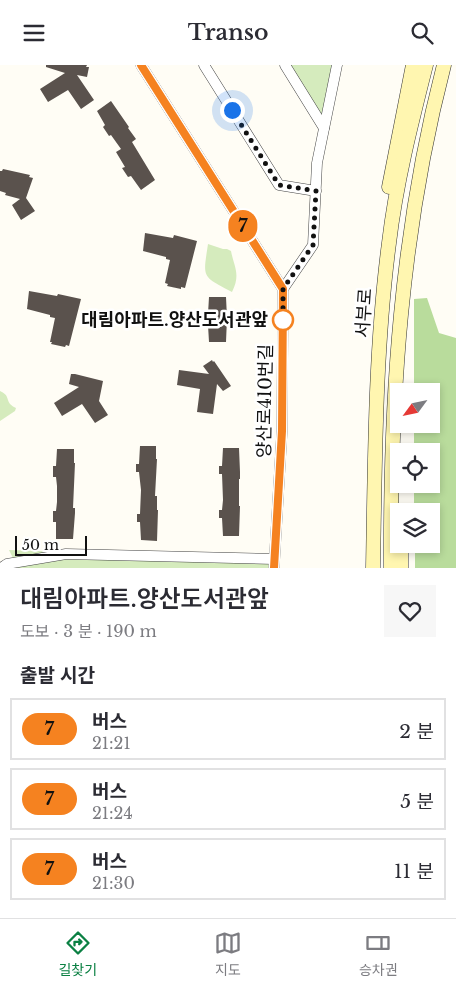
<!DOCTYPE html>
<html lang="ko">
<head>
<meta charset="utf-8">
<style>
  :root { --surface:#fff; --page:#f7f7f7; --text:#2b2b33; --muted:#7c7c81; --line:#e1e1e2; --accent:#0b8043 }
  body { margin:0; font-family:"Libre Baskerville","Noto Sans KR",serif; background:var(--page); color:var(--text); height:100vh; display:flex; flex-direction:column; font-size:19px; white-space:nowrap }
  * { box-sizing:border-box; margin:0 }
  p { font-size:16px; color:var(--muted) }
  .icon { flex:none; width:28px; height:28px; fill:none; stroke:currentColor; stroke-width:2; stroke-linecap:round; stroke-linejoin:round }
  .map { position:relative; height:503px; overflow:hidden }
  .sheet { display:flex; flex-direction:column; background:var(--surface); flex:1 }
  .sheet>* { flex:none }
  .badge { padding:0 10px; border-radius:16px; font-size:18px; line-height:32px }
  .needle { width:32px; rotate:237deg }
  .controls { position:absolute; left:390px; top:318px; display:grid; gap:10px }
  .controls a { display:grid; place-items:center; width:50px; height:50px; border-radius:0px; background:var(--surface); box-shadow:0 2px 8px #0003; font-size:25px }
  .scale { position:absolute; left:15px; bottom:12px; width:72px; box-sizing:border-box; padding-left:5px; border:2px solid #111; border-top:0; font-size:14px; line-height:18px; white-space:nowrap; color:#111; -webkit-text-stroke:4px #fff; paint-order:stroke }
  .you { position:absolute; width:25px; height:25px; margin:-12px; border:4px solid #fff; border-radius:50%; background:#1a73e8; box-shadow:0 0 0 8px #1a73e833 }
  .map>.badge { position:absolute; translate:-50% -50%; box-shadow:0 0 0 2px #fff }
  h2 { padding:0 20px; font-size:19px; line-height:45px }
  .round { display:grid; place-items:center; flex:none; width:52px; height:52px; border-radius:0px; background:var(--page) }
  .summary { display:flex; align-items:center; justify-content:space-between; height:85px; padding:0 20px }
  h1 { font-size:24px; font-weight:600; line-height:38px }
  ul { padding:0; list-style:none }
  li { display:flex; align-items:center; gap:15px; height:62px; margin:0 10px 8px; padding:0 10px; border:2px solid var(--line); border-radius:0px }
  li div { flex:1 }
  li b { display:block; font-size:19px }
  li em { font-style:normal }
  li .badge { min-width:55px; font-weight:700; text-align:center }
  header { display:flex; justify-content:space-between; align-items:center; height:65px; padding:0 20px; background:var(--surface); font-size:22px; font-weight:600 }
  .tabs { display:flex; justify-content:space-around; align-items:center; height:70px; border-top:1px solid var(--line); background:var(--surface); font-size:14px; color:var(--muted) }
  .tabs a { display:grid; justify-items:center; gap:2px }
  .tabs .active { color:var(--accent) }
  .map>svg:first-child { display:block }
</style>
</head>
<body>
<header><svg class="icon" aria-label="menu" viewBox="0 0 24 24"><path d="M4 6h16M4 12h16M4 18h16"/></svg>Transo<svg class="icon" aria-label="search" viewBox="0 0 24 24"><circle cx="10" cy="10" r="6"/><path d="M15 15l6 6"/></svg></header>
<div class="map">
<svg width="456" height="503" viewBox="0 0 456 503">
  <rect width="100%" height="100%" fill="#fffdf5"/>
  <g fill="#d5ebbd">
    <path d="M285,0H337L324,63Z"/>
    <path d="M208,179L223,184H227L231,186C234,202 241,209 232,227C201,211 203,213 208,179Z"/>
    <path d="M0,326C9,330 6,333 10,339C12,341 14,342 16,343L15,346L0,356Z"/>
    <path d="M9,485L274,494V503H18Z"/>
  </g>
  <path fill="#b9dc9c" d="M427,233L439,268L456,273V503H415V479H431V446H414V419H431V386H414V359H431V326H414V234Z"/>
  <g fill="#5a524d">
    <path d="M46,0H87L86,2H89L87,12L77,10L94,35L81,44L68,25L48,37L40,24L65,8L46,2Z"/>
    <path d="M111,36L129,62L128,63L136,74L132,77L155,115L141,125L131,111L128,112L122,103L125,102L116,87L121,84L111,70L109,71L103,62L105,60L97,46Z"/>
    <path d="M3,104L30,110L29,112L33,113L26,133L35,146L21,155L12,140L20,134L5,130L6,128L0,126V106H2Z"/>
    <path d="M145,168L173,173L174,170L197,176L185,223L181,222V224L167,221L168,219L165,218L170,195L166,194V192L143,186Z"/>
    <path d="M29,226L57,231L58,229L81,234L69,281L66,280L65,282L51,279L52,277H50L55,253L50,252V250L27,244Z"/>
    <path d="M209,232H226L227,253L226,277H209L208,260H205V249H208Z"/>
    <path d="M212,295L213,297L214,296L231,321L223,326L217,319L213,349L197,347L200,324L177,320L179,305L209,309L203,301Z"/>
    <path d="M71,309H75L103,316L99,336L108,350L95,358L82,339L62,351L54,338L79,322L69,319Z"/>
    <path d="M140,381H156V394H157L155,431H157V445H158L157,476L141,475L140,457H137V449H140L141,425L139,407H136V399H139Z"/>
    <path d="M223,383H239L240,407V414H239V441H240L239,471H223L222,453H219V445H222L223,435L222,409H219V401H222Z"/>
    <path d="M57,384H74V398H75L73,443H75V448L73,474H56V457H53V446H56L57,437V421L56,412H53V401H56Z"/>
  </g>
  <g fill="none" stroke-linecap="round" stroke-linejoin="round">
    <g stroke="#444" stroke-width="11">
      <g id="street">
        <path d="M141,0L283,224L282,366L274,503"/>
        <path d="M204,0L279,120L316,126"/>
        <path d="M285,0L324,63"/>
        <path d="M283,224L313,180L317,98L337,0"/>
        <path d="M1,503L7,499L66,489L274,494"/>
      </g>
    </g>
    <g stroke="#333" stroke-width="15">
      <g id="secondary">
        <path d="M389,122L413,0"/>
        <path d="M399,479L401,485V503"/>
        <path d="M373,503C375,395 375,285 389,178C396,118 411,59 426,0"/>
        <path d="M391,503C390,333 401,165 444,0"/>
      </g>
    </g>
    <use href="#street" stroke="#fff" stroke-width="10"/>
    <use href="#secondary" stroke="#fff6b0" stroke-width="14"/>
  </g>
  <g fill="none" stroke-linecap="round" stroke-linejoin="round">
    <g stroke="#fff" stroke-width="11">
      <path id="line" d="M141,0L283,224L282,366L274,503"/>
    </g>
    <use href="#line" stroke="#f58220" stroke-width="8"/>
    <path stroke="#111" stroke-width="5" stroke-dasharray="0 9" d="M232,45L279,120L316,126L313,180L283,224V261V255"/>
  </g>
  <circle fill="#fff" stroke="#f58220" stroke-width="2.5" cx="283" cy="255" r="10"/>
  <g text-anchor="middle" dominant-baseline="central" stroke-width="5" stroke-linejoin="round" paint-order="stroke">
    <g font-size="18" fill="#111" stroke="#fff">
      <text transform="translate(364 248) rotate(-86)">서부로</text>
      <text transform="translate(265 336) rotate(-89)">양산로410번길</text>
    </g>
    <g font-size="18" font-weight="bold" fill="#111" stroke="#fff" text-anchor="end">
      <text x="268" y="255">대림아파트.양산도서관앞</text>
    </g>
  </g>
</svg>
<div class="controls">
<a><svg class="needle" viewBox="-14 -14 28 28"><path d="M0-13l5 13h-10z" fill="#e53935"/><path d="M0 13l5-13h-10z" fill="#7c7c81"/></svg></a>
<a><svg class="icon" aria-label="locate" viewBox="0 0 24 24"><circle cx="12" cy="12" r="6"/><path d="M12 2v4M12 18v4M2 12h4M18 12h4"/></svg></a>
<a><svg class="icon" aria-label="layers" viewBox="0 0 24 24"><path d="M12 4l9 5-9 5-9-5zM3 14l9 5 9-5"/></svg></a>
</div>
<div class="scale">50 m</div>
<div class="you" style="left:232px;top:45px"></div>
<b class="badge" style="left:243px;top:161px;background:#f58220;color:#111">7</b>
</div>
<section class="sheet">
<div class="summary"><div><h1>대림아파트.양산도서관앞</h1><p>도보 · 3 분 · 190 m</p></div><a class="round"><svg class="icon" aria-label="heart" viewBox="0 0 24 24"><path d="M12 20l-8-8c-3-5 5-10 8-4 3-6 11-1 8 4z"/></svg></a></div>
<h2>출발 시간</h2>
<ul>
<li><span class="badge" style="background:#f58220;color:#111">7</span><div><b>버스</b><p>21:21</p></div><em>2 분</em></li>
<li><span class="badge" style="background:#f58220;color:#111">7</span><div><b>버스</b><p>21:24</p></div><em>5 분</em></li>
<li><span class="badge" style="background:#f58220;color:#111">7</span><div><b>버스</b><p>21:30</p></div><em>11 분</em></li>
</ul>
</section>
<nav class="tabs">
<a class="active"><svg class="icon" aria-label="directions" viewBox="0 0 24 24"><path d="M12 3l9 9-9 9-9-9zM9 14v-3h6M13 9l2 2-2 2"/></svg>길찾기</a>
<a><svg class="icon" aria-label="map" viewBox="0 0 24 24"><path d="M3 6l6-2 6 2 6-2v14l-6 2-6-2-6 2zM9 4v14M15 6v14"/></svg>지도</a>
<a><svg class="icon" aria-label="tickets" viewBox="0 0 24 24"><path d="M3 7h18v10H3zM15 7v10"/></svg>승차권</a>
</nav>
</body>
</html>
